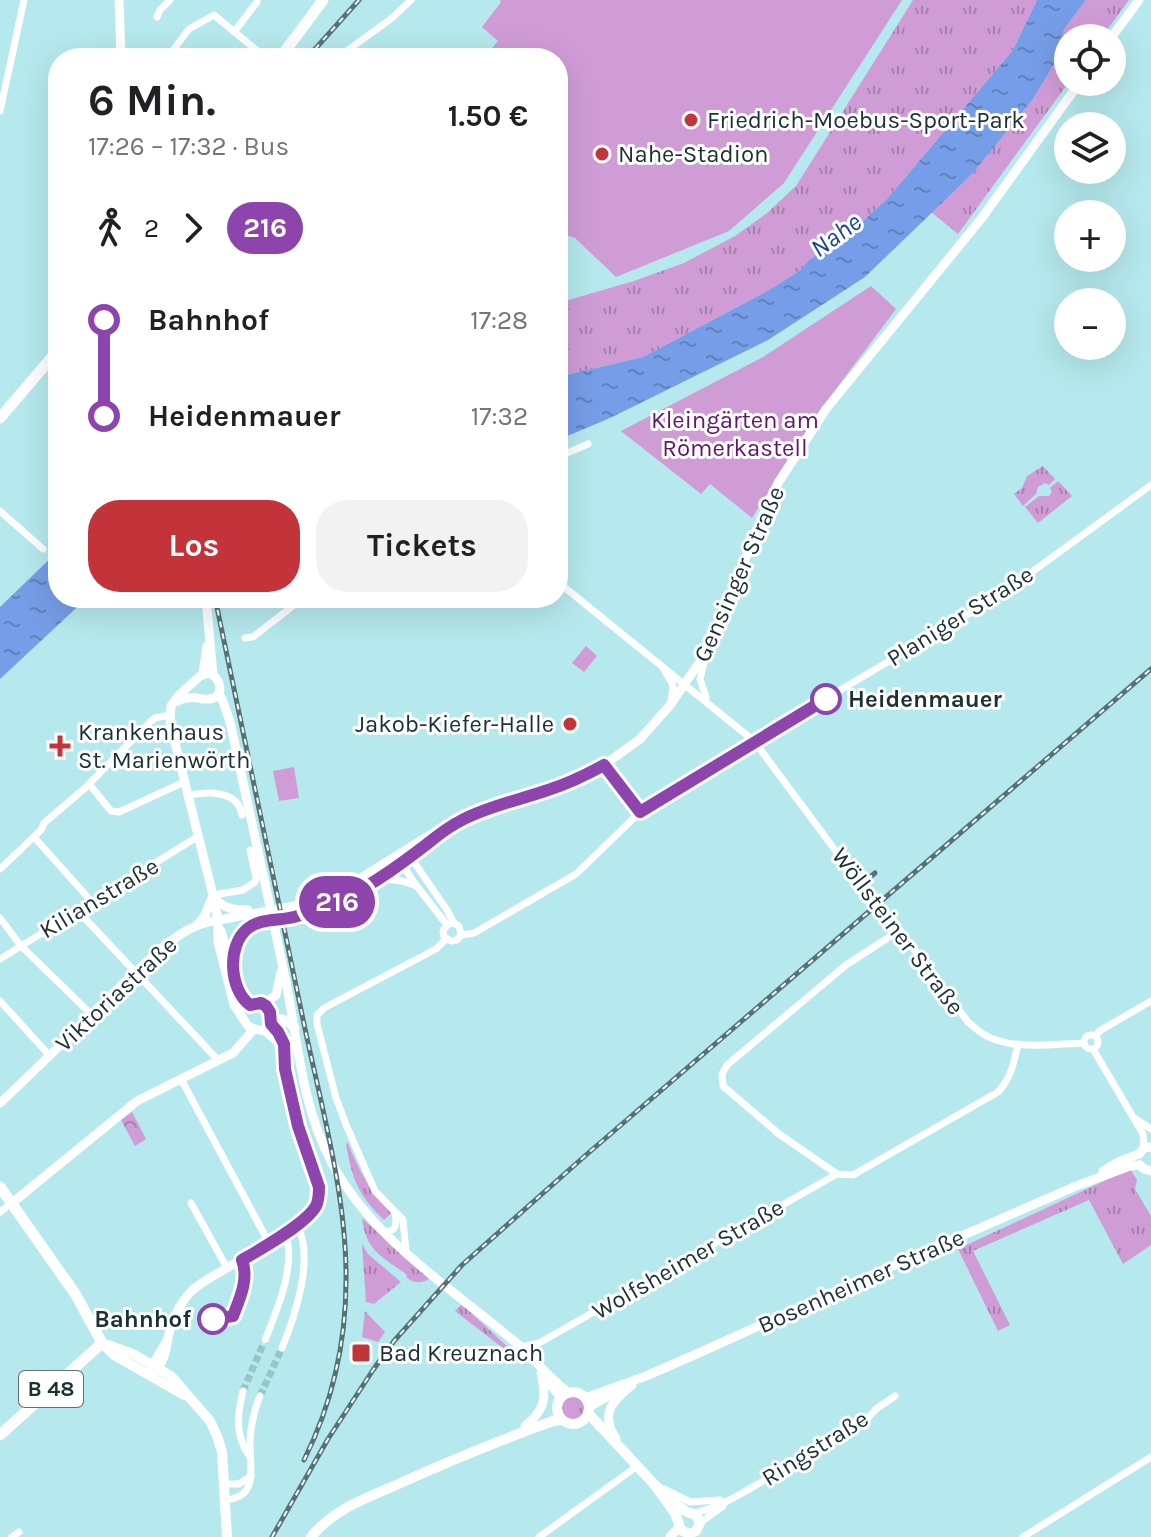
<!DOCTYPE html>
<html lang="de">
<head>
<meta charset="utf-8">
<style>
  :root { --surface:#fff; --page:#f2f2f2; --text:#202124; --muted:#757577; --accent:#c3333a }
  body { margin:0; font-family:Karla,sans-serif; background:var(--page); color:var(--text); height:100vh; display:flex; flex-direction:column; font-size:30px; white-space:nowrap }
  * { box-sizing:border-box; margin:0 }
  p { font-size:26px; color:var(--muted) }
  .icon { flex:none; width:44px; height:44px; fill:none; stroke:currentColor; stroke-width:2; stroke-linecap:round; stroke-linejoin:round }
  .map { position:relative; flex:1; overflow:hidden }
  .side { position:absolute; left:48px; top:48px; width:520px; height:560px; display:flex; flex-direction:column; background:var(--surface); border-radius:32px; box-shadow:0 8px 32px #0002 }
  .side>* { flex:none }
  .badge { padding:0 16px; border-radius:26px; font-size:28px; line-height:52px }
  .tools { position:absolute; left:1054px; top:24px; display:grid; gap:16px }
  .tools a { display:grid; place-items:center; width:72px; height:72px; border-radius:50%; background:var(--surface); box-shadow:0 8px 32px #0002; font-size:40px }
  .map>.badge { position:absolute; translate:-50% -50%; box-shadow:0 0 0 4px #fff }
  .legs { display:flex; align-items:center; gap:12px; height:88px; padding:0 40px; font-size:26px }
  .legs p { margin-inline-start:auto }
  .head { display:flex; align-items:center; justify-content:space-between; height:136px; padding:0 40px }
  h1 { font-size:44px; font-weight:700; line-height:60px }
  .action { display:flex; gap:16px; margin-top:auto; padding:16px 40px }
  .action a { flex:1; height:92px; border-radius:32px; background:var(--accent); color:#fff; font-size:32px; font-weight:700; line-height:92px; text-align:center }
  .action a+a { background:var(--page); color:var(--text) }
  ul { padding:0 40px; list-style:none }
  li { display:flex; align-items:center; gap:28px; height:96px; font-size:30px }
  li i { display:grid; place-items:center; width:12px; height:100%; margin:0 10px; background:currentColor }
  li i::after { content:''; width:20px; height:20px; margin:-10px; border:6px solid; border-radius:50%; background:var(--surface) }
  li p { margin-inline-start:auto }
  li:first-child i { background:linear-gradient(#0000 50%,currentColor 0) }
  li:last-child i { background:linear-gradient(currentColor 50%,#0000 0) }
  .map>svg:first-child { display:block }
</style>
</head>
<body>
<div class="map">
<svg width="1151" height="1537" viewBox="0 0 1151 1537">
  <defs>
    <pattern id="grass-tufts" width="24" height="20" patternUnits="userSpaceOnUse" patternTransform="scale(2)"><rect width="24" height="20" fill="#d09cd6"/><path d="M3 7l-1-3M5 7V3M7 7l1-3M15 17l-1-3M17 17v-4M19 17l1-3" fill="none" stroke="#a880ae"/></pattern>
    <pattern id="park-crowns" width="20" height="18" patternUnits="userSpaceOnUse" patternTransform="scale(2)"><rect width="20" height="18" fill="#d09cd6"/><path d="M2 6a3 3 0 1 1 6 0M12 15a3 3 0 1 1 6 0" fill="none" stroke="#a880ae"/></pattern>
    <pattern id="water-ripples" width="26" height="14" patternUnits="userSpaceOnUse" patternTransform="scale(2)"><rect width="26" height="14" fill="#769de7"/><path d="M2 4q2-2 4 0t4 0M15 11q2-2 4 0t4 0" fill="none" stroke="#6081bc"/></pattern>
  </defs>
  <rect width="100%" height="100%" fill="#b5e9ed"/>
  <g fill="url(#grass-tufts)">
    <path d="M913,0H1037L1013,50L887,199L843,239L810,259L798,272L769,290L643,357L558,377V303L634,281L684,263L735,236L767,213L796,186Z"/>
    <path d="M1086,0H1129L1101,38H1068L1069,82L958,234L931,212L973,173L1033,99L1059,56L1064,29Z"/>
    <path d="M1043,466L1055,479L1049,485L1045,483L1038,487L1036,494L1023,506L1014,494L1022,488L1027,476Z"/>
    <path d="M1058,481L1072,496L1038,523L1025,507L1039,496H1049L1052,492L1050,488Z"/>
    <path d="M348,1143C358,1169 371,1193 391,1213L384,1220C358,1195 352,1179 346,1144Z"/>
    <path d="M1130,1169L1137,1180L1135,1189L1151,1216V1245L1123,1264L1089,1200L973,1251L1010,1325L998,1331L958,1249Z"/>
    <path d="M362,1218L429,1279C420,1284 415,1283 407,1278L406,1274C381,1256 366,1251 362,1218Z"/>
    <path d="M362,1244L368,1254L401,1282L374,1304L366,1302Z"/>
    <path d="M461,1305L468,1310L526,1364L525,1365L455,1311Z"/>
    <path d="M365,1311L385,1332L378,1342L362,1337Z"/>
    <circle cx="573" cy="1408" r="11"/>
  </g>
  <path fill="url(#park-crowns)" d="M132,1112L146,1139L135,1146L121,1120Z"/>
  <g fill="#d09cd6">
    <path d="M500,0H902L784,183L729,231L616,277L575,238L558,233V58H484L498,41L482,27L501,2Z"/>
    <path d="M871,286L896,309L815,417L752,518L710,484L701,494L621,431L763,357Z"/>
    <path d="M586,646L597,656L584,672L572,663Z"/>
    <path d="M294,767L299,798L279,801L273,771Z"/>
  </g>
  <g fill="url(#water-ripples)">
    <path d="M1037,0H1086L1064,29L1059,56L1033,99L973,173L865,277L768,340L610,418L558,440V377L643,357L769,290L798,272L810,259L843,239L887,199L1013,50Z"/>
    <path d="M58,551V598H87L0,679V607Z"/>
  </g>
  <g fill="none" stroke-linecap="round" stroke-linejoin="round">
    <g stroke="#96c4c8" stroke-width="7" stroke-dasharray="7 3.5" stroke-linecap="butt">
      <path d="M243,1391L265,1340"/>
      <path d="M260,1396L282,1348"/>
    </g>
    <g stroke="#fff" stroke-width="7">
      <path d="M157,17L160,10L170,0"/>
      <path d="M234,32L257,2"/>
      <path d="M174,49L189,29L214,15L266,58"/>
      <path d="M337,58L392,18L411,0"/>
      <path d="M0,111L24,0"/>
      <path d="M558,457L588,444"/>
      <path d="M0,511L43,549"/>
      <path d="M558,582L754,741L835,850L900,930L968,1022C973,1026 978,1031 983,1034C1011,1051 1052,1044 1084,1043"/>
      <path d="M245,638L253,637L303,598"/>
      <path d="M705,659L700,679L706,697"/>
      <path d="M664,670L673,685L671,702"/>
      <path d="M604,765L640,812"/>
      <path d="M89,784L111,811L119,812L184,782"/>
      <path d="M187,796C208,791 238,790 242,815"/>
      <path d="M34,837L92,902"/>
      <path d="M407,852L447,910L454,923"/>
      <path d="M399,860L416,885L447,925L454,923L459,926L461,935L457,940L451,941L444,937L443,931L447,925"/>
      <path d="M0,869L41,830L44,823L85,788L149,723L155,718L170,715"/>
      <path d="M375,881C390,879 400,879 414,885"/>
      <path d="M213,895L243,890L255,882L256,877L250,850"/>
      <path d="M78,911L218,1060"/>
      <path d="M0,918L21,946L91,1014"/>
      <path d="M900,930L846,965L727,1065L722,1074L723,1086L779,1134L837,1174L853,1175L998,1092C1011,1078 1014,1062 1018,1044"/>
      <path d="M461,935L474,933L576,874L640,812L754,741L967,615L1021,580L1151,485"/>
      <path d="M0,959L197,837"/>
      <path d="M0,1001L49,1055"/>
      <circle cx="1091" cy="1042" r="7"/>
      <path d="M1095,1036L1101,1030L1151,1001"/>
      <path d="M1093,1049L1143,1134L1144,1148"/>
      <path d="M181,1079L269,1243"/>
      <path d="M1136,1119L1151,1129"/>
      <path d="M191,1203L227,1268"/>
      <path d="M0,1212L12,1203"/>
      <path d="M384,1232C397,1231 397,1224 395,1213"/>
      <path d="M406,1252L403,1220L375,1191L347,1127L336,1098L317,1024V1015L324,1008L436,949L446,939"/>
      <path d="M265,1340C277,1310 297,1264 285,1233"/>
      <path d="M521,1347L539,1343L837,1174"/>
      <path d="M282,1348C295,1316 315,1257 297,1225"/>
      <path d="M243,1391C237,1414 235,1437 250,1457"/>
      <path d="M223,1484H239L251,1476"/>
      <path d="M664,1489L690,1502L720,1500"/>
      <path d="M224,1500C261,1498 249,1464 250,1440C251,1425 254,1410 260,1396"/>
      <path d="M694,1513C719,1508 741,1494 763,1481C798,1461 832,1440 867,1419L876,1409L895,1396"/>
      <path d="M700,1523L723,1506"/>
      <path d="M12,1537L19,1532"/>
      <path d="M539,1537L636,1467"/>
      <path d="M1023,1537L1151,1457"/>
    </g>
    <g stroke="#fff" stroke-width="9">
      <path d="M119,0L121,58"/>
      <path d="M1111,38L1139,0"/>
      <path d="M206,598L213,675"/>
      <path d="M203,674L207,646"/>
      <path d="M218,694L222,699L230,722C248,808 268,895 286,982C298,1043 302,1107 332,1163C374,1242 455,1290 521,1347C537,1362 551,1380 569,1393"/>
      <path d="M175,702C180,700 183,698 188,698C196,696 201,700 208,699C224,699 222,682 213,675"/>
      <path d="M215,898C224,909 234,910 248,910"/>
      <path d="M197,925L205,915L212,898"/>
      <path d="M221,931L240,995L250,1005"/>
      <path d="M232,964L238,940L251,926L262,921L302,915L345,899L392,869L438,835"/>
      <path d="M263,1004L270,1012L271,1024L281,1038"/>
      <path d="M263,1004L276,995L281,972"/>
      <path d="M271,1018L283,1019L295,1028"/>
      <path d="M0,1103C42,1064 82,1023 124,983C147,962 177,929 208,922L289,907L306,903L348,886L428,836L481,811L566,784L604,765L640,739L671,704L707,651L724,617L754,535L778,483L826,409L981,219L1080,82"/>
      <path d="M1140,1165L1144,1169L1151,1171"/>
      <path d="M1103,1171L1118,1162L1139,1154L1144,1148L1151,1147"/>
      <path d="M12,1203L137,1101L233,1053L254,1029"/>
      <path d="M151,1371L153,1364L166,1342"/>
      <path d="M155,1371C165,1360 166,1351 168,1337C173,1317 181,1297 199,1285C225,1266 304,1231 316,1205C319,1199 319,1193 319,1187L298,1126L278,1042L265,1031L254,1029L248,1026L234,1005L218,942V920L213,895L170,723L171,706L179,695L200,676L208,673L213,675"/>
      <path d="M549,1383L561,1398"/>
      <path d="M585,1398L646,1376L692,1356L865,1278L1076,1186L1130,1166L1140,1165"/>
      <path d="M589,1407L615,1392"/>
      <path d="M525,1426C545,1410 547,1398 541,1373"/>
      <path d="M616,1439C600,1414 611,1402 632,1385"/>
      <path d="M670,1537L679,1527"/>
    </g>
    <g stroke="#fff" stroke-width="10">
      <path d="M102,1343L133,1354L171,1376L210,1421L217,1436L222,1452L227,1537"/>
      <path d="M103,1344L114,1355L184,1395"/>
      <circle cx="573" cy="1408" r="16"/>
      <path d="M588,1413L653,1483L675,1504L687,1512L696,1515L700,1523L696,1531L689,1534L681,1530L675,1513L653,1483"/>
      <path d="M311,1537C335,1507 371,1497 405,1481C454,1459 503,1439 553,1421L561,1420"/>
    </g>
    <g stroke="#fff" stroke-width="11">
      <path d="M280,58L323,0"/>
      <path d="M0,418L58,350"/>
      <path d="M0,1187L76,1295L102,1343L0,1435"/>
    </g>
    <g stroke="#537376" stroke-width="5">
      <g id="rail">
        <path d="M307,58L359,0"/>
        <path d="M215,598C245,740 275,882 304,1024C321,1105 347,1197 346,1280C346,1342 332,1404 304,1460"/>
        <path d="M858,887L875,873"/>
        <path d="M272,1537L328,1439L373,1370L394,1341L462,1265L586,1155L1151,669"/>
      </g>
    </g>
    <use href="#rail" stroke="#fff" stroke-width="2" stroke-dasharray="6" stroke-linecap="butt"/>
  </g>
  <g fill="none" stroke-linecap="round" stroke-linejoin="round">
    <g stroke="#fff" stroke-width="18">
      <path id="line-1" d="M213,1319L233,1316C240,1298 249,1279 242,1260C261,1249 306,1224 316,1206C319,1200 319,1193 319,1187L298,1126L285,1069L284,1044L278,1032L271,1024L270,1012L266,1006L261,1003L250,1005C229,989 227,946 247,929C260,918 278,921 294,917C311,913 329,906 345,898C374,884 401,864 427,844C438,835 448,827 462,820C489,806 519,800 548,790C567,784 586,775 604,765L640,812L826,699"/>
    </g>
    <use href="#line-1" stroke="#8e44ad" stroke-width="12"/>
  </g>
  <g fill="#c3333a" stroke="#fff" stroke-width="3">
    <circle cx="691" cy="120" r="8"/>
    <circle cx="602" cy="154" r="8"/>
    <circle cx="570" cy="724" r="8"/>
    <path d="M56 734h8v8h8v8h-8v8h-8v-8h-8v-8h8z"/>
    <rect x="351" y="1343" width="20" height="20" rx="4"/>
  </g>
  <g fill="#fff" stroke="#8e44ad" stroke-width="4">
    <circle cx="826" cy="699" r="14"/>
    <circle cx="213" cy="1319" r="14"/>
  </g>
  <g text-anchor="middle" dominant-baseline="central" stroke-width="6" stroke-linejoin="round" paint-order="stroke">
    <rect fill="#fff" stroke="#606f70" stroke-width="2" x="19" y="1371" width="64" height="36" rx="6"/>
    <g font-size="22" font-weight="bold" fill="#1c3133">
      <text x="51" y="1389">B 48</text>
    </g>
    <g font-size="24" fill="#1c3133" stroke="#fff" text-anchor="start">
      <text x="707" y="120">Friedrich-Moebus-Sport-Park</text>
      <text x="618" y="154">Nahe-Stadion</text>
      <text x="554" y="724" text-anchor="end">Jakob-Kiefer-Halle</text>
      <text x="78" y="732">Krankenhaus<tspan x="78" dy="28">St. Marienwörth</tspan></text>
      <text x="379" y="1353">Bad Kreuznach</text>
    </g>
    <g font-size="24" fill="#61166a" stroke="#fff">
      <text x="735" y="420">Kleingärten am<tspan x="735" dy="28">Römerkastell</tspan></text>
    </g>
    <g font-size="24" fill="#1c3133" stroke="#fff">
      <text transform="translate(739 574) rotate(-66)">Gensinger Straße</text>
      <text transform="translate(960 616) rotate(-32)">Planiger Straße</text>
      <text transform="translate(99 898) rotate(-31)">Kilianstraße</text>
      <text transform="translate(898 931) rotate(53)">Wöllsteiner Straße</text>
      <text transform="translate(116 994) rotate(-43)">Viktoriastraße</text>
      <text transform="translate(688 1259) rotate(-30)">Wolfsheimer Straße</text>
      <text transform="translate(861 1281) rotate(-24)">Bosenheimer Straße</text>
      <text transform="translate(815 1448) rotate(-32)">Ringstraße</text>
    </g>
    <g font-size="24" font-weight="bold" fill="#1c3133" stroke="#fff" text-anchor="start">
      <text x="848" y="699">Heidenmauer</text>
      <text x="191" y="1319" text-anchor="end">Bahnhof</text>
    </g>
    <g font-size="26" font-style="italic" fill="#1a4297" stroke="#fff">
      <text transform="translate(836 235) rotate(-36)">Nahe</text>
    </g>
  </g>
</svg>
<div class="tools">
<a><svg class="icon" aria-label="locate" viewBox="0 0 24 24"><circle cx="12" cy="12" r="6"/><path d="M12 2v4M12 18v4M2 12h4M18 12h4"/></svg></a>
<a><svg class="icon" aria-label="layers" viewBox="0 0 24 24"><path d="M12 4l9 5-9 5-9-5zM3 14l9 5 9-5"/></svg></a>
<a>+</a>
<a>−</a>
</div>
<b class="badge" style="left:337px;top:902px;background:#8e44ad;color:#fff">216</b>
<section class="side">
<div class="head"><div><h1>6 Min.</h1><p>17:26 – 17:32 · Bus</p></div><b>1.50 €</b></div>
<div class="legs"><svg class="icon" aria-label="walk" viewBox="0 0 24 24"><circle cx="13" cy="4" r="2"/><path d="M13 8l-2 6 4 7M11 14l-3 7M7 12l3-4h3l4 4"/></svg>2<svg class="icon" aria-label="forward" viewBox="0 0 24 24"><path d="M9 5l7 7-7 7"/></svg><b class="badge" style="background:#8e44ad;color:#fff">216</b></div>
<ul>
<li><i style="color:#8e44ad"></i><b>Bahnhof</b><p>17:28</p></li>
<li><i style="color:#8e44ad"></i><b>Heidenmauer</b><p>17:32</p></li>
</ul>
<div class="action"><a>Los</a><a>Tickets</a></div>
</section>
</div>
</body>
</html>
